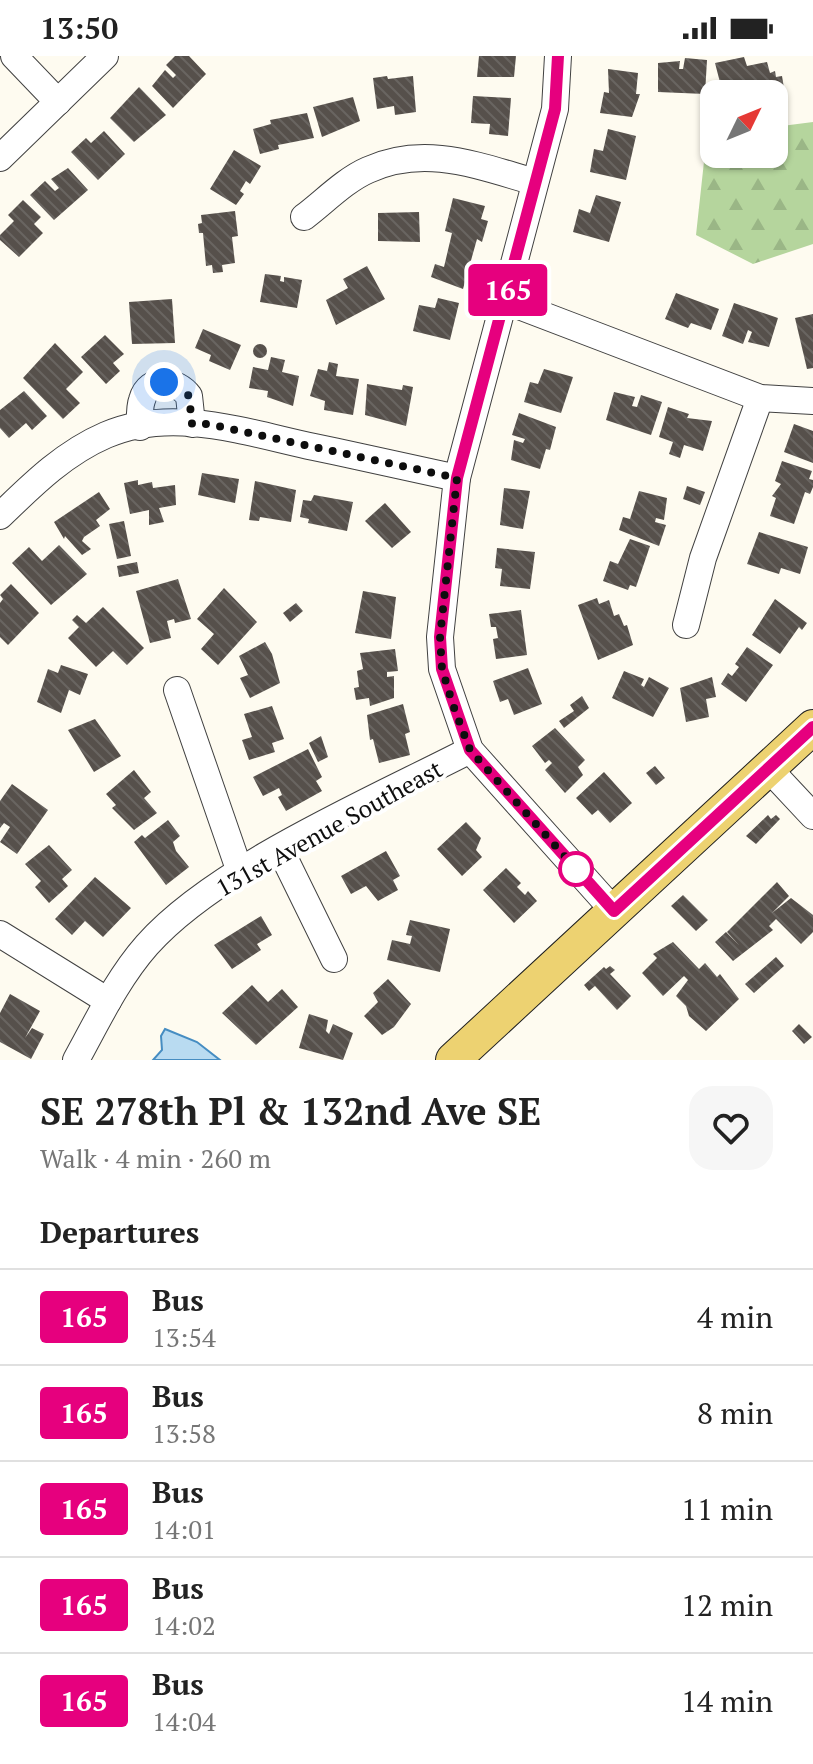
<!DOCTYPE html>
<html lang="en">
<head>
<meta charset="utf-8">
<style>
  :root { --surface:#fff; --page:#f6f6f6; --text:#222; --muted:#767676; --line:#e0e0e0 }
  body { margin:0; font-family:"PT Serif",serif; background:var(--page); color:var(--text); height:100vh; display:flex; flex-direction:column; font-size:30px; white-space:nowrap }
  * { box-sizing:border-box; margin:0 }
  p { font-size:26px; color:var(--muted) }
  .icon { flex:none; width:44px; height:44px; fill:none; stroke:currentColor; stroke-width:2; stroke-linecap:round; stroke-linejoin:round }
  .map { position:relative; height:1004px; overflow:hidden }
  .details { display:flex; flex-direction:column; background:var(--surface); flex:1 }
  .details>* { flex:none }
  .badge { padding:0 16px; border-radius:6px; font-size:28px; line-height:52px }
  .needle { width:52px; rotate:47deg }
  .buttons { position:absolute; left:700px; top:24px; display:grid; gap:16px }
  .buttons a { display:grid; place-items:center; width:88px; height:88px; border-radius:16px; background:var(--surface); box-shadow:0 2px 6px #0004; font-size:40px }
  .you { position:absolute; width:40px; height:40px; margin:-20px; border:6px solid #fff; border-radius:50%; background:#1a73e8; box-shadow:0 0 0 12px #1a73e833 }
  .map>.badge { position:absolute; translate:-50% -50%; box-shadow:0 0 0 4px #fff }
  h2 { padding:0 40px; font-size:30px; line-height:72px }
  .round { display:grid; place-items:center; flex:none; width:84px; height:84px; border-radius:24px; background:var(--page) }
  .headline { display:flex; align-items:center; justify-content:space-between; height:136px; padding:0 40px }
  h1 { font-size:38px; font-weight:800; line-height:60px }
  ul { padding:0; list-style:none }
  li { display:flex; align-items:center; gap:24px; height:96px; padding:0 40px; border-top:2px solid var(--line) }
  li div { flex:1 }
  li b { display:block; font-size:30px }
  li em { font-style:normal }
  li .badge { min-width:88px; font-weight:700; text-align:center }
  .status { display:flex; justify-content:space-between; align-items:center; height:56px; padding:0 40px; background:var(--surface); direction:ltr }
  .status svg { height:22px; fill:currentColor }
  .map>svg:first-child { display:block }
</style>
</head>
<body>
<div class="status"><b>13:50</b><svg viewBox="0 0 49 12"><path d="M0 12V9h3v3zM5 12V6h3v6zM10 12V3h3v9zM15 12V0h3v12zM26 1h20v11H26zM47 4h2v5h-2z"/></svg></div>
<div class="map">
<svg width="813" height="1004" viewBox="0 0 813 1004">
  <defs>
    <pattern id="forest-firs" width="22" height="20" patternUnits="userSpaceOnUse" patternTransform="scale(2)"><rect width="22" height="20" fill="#b5d59d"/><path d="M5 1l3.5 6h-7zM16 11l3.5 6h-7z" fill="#9ab686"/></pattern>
    <pattern id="building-back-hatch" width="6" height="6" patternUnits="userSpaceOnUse" patternTransform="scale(2)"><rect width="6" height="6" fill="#56504b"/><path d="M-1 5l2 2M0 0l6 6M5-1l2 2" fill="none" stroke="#696561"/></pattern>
  </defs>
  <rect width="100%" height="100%" fill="#fefbf0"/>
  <path fill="url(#forest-firs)" d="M813,66V188L753,208L696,179L707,78L714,77V98H774V71Z"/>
  <path fill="#b9dbf1" stroke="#468dc2" stroke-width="2" d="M165,973L197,986L220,1004H153L162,994L161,980Z"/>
  <g fill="url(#building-back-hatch)">
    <path d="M175,0H189L206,18L173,52L152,30L165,14L173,22L176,19L166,9Z"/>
    <path d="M479,0H516L514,21H477Z"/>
    <path d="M744,1L747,10L767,6L770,17L775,15L776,21L782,20L786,44L774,46V38H723L715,7Z"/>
    <path d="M685,2L707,4L705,38L658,36V7L680,5L679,13H683Z"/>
    <path d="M608,13L638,17L636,38H640L632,61L600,57L604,36L609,37Z"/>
    <path d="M387,20L388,23L413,20L416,56L395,59L394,50L377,53L373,22Z"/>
    <path d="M139,31L166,59L134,86L110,62Z"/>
    <path d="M473,40L511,42L508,80L489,78L490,68L471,67Z"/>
    <path d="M353,41L360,65L322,81L313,51Z"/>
    <path d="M307,57L314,82L278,89L279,93L260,98L253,73L271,68L270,64Z"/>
    <path d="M608,73L636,80L626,124L590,116L594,93L603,95Z"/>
    <path d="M104,75L125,98L98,124L71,96L86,82L91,87Z"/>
    <path d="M234,94L261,110L250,128L246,125L240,135L244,138L236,149L210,133Z"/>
    <path d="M68,112L88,134L54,164L30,139L45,125L55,135L59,132L51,123Z"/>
    <path d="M596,139L621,146L609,186L573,176L579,153L590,157Z"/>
    <path d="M453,142L485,150L481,163L488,165L482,186L477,183L463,233L431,221L435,208L444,211L452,177L445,175Z"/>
    <path d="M23,144L41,161L34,168L43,177L19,201L0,184V179L14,165L8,159Z"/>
    <path d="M235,155L238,180L232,181L235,207L222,209L223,216L213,217L212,209L206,210L203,177H199L198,168L202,167L201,159Z"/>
    <path d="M419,156L420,186L378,185V157Z"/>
    <path d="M367,210L385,243L336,269L326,244L348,232L343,223Z"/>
    <path d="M265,218L281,220L280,225L284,226V221L302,224L297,252L260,246Z"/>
    <path d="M676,237L719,253L711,274L691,267L688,272L665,263Z"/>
    <path d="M438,242L459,247L450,284L413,275L419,249L435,252Z"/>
    <path d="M172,243L175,287L132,288L129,246Z"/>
    <path d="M734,247L778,262L769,291L748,286L752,276L748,274L743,288L722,280Z"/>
    <path d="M813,258V312L807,313L795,262Z"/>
    <path d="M203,273L241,289L230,314L209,305L211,299L195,292Z"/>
    <path d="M105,279L124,298L113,307L120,315L106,328L81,301Z"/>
    <path d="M55,287L83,316L66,333L80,347L63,363L23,322Z"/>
    <circle cx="260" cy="295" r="7"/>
    <path d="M271,301L285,304L282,316L299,320L293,350L267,341L268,335L249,332L253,311L268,314Z"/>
    <path d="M329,306L338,308L336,320L359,323L353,359L324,354L325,345L310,340L318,313L327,315Z"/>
    <path d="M544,313L573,321L561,357L524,346L530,326L538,328Z"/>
    <path d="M367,328L402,334L403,329L413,331L406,370L365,359Z"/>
    <path d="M24,335L47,360L32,374L26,367L9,382L0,372V354Z"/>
    <path d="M614,336L635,341L632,350L637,351L641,339L662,346L651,379L606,364Z"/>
    <path d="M668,351L689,358L687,362L712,365L703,395L684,389L680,402L669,398L673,386L659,381Z"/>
    <path d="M519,357L556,371L550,394L546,393L540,413L511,404L514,384L523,387L525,383L512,379Z"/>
    <path d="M794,368L813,375V407L784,396Z"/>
    <path d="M782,405L812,415L809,423L813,424V431L810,438L805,436L794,468L770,460L776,442L772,440L781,428L775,425Z"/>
    <path d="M202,417L239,423L235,447L198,439Z"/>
    <path d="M138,424V429L152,426L153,432L175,429L176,449L159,452L164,466L149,469V454L130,458L124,427Z"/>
    <path d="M255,425L296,434L291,466L260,461L259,465L249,464Z"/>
    <path d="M687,430L705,436L700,449L683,443Z"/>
    <path d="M504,432L530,435L523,473L500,469Z"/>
    <path d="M639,435L667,442L664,464L656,462L655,466L666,469L659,490L619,474L623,461L630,463Z"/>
    <path d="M99,436L110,453L96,464L100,470L84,481L82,485L91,493L82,499L65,480L64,483L54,466Z"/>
    <path d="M314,439L353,446L347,475L308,467L309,463L300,461L303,444L311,445Z"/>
    <path d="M385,447L411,476L392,492L365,465Z"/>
    <path d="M124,465L131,500L117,503L109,468Z"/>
    <path d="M759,476L808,491L800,518L781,512L779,518L747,508Z"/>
    <path d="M630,483L650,490L636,531L630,529L628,534L603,525L610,505L618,508Z"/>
    <path d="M59,489L87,518L51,549L12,507L29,491L42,505Z"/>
    <path d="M497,492L535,496L530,533L500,530L502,513L495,512Z"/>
    <path d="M137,506L139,517L119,521L117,510Z"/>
    <path d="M178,523L191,563L175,567L174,563L167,565L171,582L150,587L136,535Z"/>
    <path d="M11,528L39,557L8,589L0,581V547L3,543L0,539Z"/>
    <path d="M224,532L257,566L218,609L201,593L214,578L197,563Z"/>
    <path d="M363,535L396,541L391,583L355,577Z"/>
    <path d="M597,542L599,548L609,544L614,560L619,558L624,570L627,569L633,589L598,604L578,549Z"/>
    <path d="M775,543L807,567L802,574L799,571L780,598L752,579Z"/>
    <path d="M296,547L303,555L290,566L283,557Z"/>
    <path d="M103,551L144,592L127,609L113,595L96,611L68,582L79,571L72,564L77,559L86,567Z"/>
    <path d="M521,554L527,599L496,603L493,583L498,582L496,571H491L489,558Z"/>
    <path d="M265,586L272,598L280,627L250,642L240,622L248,619L239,600Z"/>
    <path d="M747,591L773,609L746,646L721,628L728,617L732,620L739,611L735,608Z"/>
    <path d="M395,593L398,615L387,616V621L394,620V642L370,650L369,642L356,644L354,632L359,631L357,615L363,613L360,597Z"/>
    <path d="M61,609L88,618L80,639L69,634L61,657L37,646L48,613L58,617Z"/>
    <path d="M528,612L542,648L514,659L508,643L500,646L493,625Z"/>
    <path d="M624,615L644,623L641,629L644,631L649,621L669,632L653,661L612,642Z"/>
    <path d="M712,621L716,641L706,643L709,661L686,666L680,632Z"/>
    <path d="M582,640L589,652L564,672L559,665L574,655L570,649Z"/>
    <path d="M403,648L410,676L405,678L410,699L379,707L373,683L370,684L367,659Z"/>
    <path d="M272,650L284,683L272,687L275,696L249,704L242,684L252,681L244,658Z"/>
    <path d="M95,663L121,700L94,716L68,674Z"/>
    <path d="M555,672L585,704L578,711L583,719L565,737L545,714L552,707L549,704L545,707L532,690Z"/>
    <path d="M321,680L328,701L318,706L309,687Z"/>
    <path d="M308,693L322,721L316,725L322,735L286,755L278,741L282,739L279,732L263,740L253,721Z"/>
    <path d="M655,710L665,722L656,729L646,717Z"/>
    <path d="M134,714L151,736L144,742L157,757L134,774L112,752L116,749L106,738Z"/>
    <path d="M604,716L632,747L610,767L598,754L592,759L576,742Z"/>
    <path d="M12,728L48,754L17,798L0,786L10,771L4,767L0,772V745Z"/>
    <path d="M768,759L771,763L776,759L780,763L756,788L746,780Z"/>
    <path d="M168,764L180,780L173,786L176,795L189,811L166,829L134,786L142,779L145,782Z"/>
    <path d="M466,766L481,782L476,794L482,801L462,820L437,793Z"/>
    <path d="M49,789L72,814L62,823L68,830L49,847L35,831L41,825L25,808Z"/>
    <path d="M386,795L400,820L393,824L398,834L378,845L366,830L351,838L341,820Z"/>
    <path d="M506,812L521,827L517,831L525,839L528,835L537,845L514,867L483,834Z"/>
    <path d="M95,821L131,852L103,881L85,865L72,879L55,863Z"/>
    <path d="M777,826L789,840L772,857L791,842L813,859V876L801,888L776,863L769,870L773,874L733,905L715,886L726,876L739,889L727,876Z"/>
    <path d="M683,839L708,864L696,875L671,850Z"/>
    <path d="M261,860L272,879L257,888L261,894L232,913L214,889Z"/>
    <path d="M410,864L450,873L440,916L387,904L392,884L410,888L412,880L406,879Z"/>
    <path d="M673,886L699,913L705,907L717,921L720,918L739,943L706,975L689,960L686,950L676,940L688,924L684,920L663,940L642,917L657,902L653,898Z"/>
    <path d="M776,901L784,910L754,937L745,928Z"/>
    <path d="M610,910L615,914L610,918L631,940L617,954L595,930L589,935L584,929L604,911L606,913Z"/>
    <path d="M388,923L411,948L394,971L382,979L364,960L378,946L373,937Z"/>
    <path d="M252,929L268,946L282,933L298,951L256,989L222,957Z"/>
    <path d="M10,938L40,955L25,982L32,972L44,978L31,1003L0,986V957Z"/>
    <path d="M309,958L328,964L326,975L329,978L333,968L353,977L343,1004L299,992Z"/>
    <path d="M799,968L812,981L804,988L792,975Z"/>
  </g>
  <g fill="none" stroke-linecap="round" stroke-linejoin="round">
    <g stroke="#414141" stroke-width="28">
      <g id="minor">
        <path d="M14,0L58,46"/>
        <path d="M558,0L555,53L457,422L440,581L442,613L470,694L614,855"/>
        <path d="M0,102L105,0"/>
        <path d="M304,161C324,146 345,124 368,114C425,88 478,110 535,126"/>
        <path d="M506,245L760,342L813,345"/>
        <path d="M140,371C140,362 139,352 142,344C149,319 177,324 189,340L192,368"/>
        <path d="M0,460C32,429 64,397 106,379C172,350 248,377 314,391C362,401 410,412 457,422"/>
        <path d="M686,569L703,502L760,342"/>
        <path d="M177,634L240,816"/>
        <path d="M769,713L813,760"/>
        <path d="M280,793L334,903"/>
        <path d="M0,878L108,945"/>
        <path d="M76,1004C97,966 117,923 147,889C216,811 375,743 470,694"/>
      </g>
    </g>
    <g stroke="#1f1f1f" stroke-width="36">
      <path id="major" d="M453,1004L813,671"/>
    </g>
    <use href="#minor" stroke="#fff" stroke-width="26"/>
    <use href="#major" stroke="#edd271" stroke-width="34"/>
  </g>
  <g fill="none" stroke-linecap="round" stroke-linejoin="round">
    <g stroke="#fff" stroke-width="18">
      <path id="line" d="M558,0L555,53L457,422L440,581L442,613L470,694L614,855L813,671"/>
    </g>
    <use href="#line" stroke="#e6007e" stroke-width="12"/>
    <path stroke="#0e0e0e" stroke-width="8" stroke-dasharray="0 14.4" d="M164,326L174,327L189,340L192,368H208L457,422L440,581L442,613L453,649L470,694L576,813"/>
  </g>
  <circle fill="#fff" stroke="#e6007e" stroke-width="4" cx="576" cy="813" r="16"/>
  <g text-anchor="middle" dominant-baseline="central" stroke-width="8" stroke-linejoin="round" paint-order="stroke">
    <g font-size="24" fill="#0e0e0e" stroke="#fff">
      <text transform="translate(329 772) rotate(-29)">131st Avenue Southeast</text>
    </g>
  </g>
</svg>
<div class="buttons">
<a><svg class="needle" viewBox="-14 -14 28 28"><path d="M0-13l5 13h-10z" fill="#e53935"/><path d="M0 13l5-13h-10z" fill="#767676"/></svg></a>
</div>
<div class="you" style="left:164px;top:326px"></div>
<b class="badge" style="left:508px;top:234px;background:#e6007e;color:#fff">165</b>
</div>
<section class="details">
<div class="headline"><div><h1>SE 278th Pl &amp; 132nd Ave SE</h1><p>Walk · 4 min · 260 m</p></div><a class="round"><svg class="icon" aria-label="heart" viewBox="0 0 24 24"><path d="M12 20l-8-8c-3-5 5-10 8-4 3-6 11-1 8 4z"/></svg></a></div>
<h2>Departures</h2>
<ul>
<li><span class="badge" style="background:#e6007e;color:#fff">165</span><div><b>Bus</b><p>13:54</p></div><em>4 min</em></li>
<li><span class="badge" style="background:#e6007e;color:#fff">165</span><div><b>Bus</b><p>13:58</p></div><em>8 min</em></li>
<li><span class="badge" style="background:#e6007e;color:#fff">165</span><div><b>Bus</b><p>14:01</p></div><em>11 min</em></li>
<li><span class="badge" style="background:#e6007e;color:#fff">165</span><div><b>Bus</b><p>14:02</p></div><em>12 min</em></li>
<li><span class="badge" style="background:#e6007e;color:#fff">165</span><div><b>Bus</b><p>14:04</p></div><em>14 min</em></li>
</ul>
</section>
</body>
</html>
